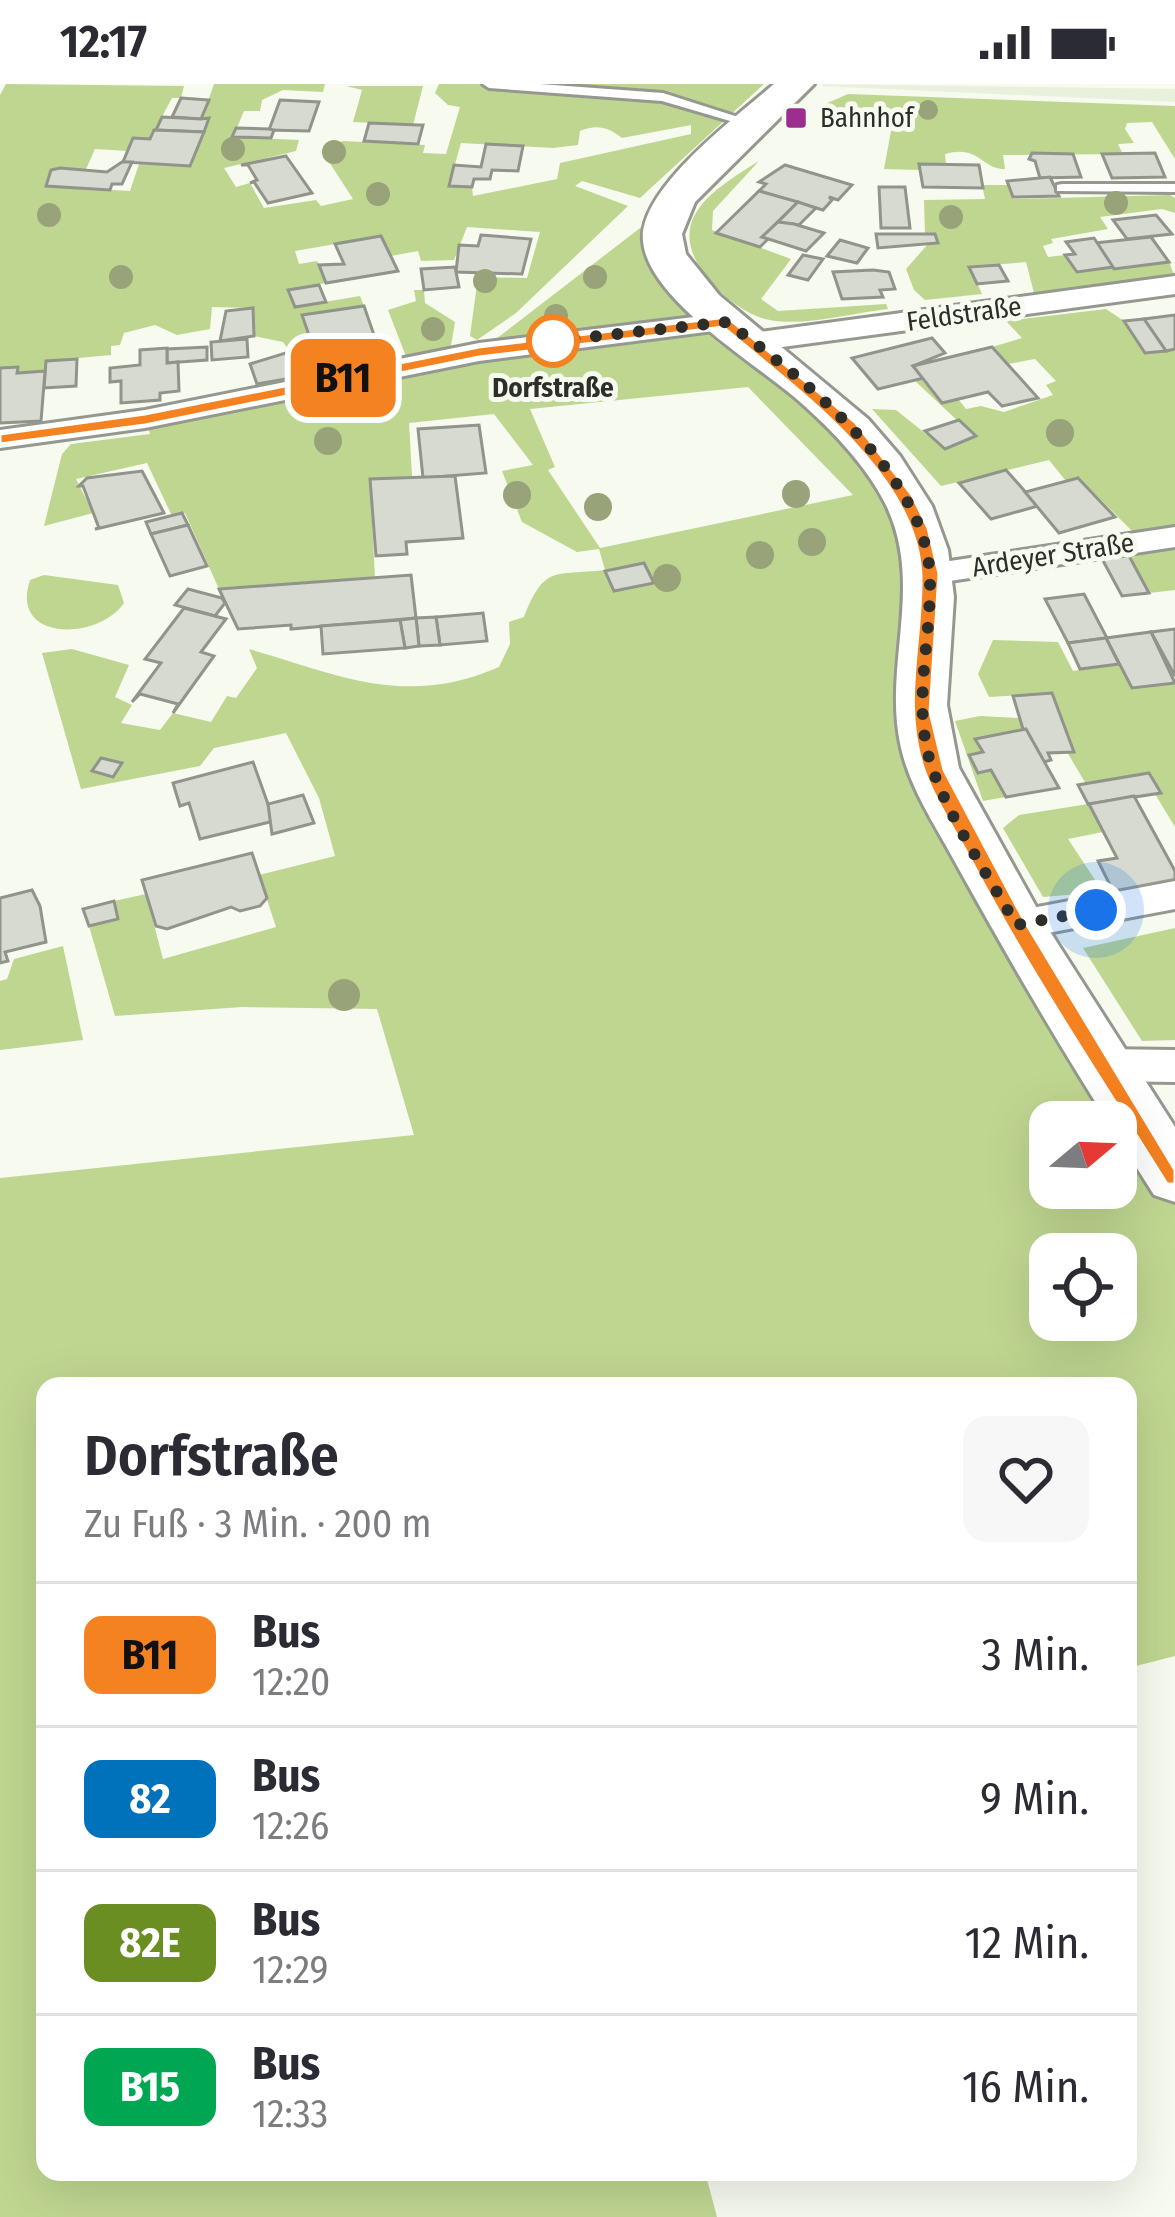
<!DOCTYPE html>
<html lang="de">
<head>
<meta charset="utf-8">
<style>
  :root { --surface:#fff; --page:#f7f7f7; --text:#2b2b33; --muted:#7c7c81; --line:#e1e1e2 }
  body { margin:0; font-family:"Fira Sans Condensed",sans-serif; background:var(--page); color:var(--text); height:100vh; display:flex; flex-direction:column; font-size:45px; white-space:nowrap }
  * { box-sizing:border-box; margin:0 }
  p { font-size:39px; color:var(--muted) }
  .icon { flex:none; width:66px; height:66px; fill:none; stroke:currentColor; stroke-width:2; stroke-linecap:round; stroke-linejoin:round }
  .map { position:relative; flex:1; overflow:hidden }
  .drawer { position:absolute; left:36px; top:1293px; width:1101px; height:804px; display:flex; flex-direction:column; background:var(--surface); border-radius:24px; box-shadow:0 12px 48px #0002 }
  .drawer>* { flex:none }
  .badge { padding:0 24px; border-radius:18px; font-size:42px; line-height:78px }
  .needle { width:78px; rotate:71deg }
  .controls { position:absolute; left:1029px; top:1017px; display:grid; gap:24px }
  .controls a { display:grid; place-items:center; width:108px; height:108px; border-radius:24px; background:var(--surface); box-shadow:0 12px 48px #0002; font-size:60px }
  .you { position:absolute; width:60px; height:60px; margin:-30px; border:9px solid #fff; border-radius:50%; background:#1a73e8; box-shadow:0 0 0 18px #1a73e833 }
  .map>.badge { position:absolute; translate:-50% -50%; box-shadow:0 0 0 6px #fff }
  .round { display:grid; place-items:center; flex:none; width:126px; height:126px; border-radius:24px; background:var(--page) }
  .overview { display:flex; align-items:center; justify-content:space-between; height:204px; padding:0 48px }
  h1 { font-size:57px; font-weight:600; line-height:90px }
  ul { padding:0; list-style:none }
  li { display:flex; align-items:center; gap:36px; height:144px; padding:0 48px; border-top:3px solid var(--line) }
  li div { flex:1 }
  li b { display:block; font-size:45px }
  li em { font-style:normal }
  li .badge { min-width:132px; font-weight:700; text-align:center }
  .status { display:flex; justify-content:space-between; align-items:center; height:84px; padding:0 60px; background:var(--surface); direction:ltr }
  .status svg { height:33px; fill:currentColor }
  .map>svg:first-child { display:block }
</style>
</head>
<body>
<div class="status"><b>12:17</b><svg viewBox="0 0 49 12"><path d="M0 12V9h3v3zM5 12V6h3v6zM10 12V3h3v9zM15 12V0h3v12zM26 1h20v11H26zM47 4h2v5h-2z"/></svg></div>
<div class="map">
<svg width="1175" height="2133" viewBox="0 0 1175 2133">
  <rect width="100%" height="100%" fill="#f6faef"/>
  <path fill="#e9f0de" d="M824,0L1175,5V18L821,2Z"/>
  <g fill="#bfd690" fill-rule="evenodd">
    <path d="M6,0L184,2L181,14H172L150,55L133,54L128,67L95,65L86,85L51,87L48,102L130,107L139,80L190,82L209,35L202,34L214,0H325L323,8L283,6L262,16L260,27H244L233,53L299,56L296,67L224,84L236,103L250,99L264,124L316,116L321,122L353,115L322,67L343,57L425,61L423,69L446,70L460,23L448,21L435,9L439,0H764L640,114L582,97L575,102L628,122L516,229L477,256L470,252L478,193L527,194L540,148L467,143L454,176L421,177L418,167L391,172L381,152L295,167L299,180L317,177L326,199L289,206L295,223L360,212L364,222L303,231L317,269L294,273L283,258L254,252L253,224L212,223L210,245L177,251L155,241L124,249L120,261L111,262V271L47,277L45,287L17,289V283L0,284V11ZM691,41V50L560,79L557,95L473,112L472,103L449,101L461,59L553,64L578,61L580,47C597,40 608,43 622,54Z"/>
    <path d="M346,2H423L413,41L353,38L362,6Z"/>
    <path d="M848,10L1175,22V75L1152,38L1127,39L1125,45L1134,59L1118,60L1123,70L1003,71L1005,85C981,85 979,60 945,70L946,80H920L921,86L884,85L893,36L823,27L825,20Z"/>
    <path d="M759,77L713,127L712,146L791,175L761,215L778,227L886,220L888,225C851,229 801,244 765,235C746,230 724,213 711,198C660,139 709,108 759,77Z"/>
    <path d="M982,101H1009L1013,115L1170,111L1175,114V129L1162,125L1100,133L1108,145L1051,155L1053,159L1043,162L1048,173L1065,171L1077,188L1169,178L1175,193L1042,212L1034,209L1026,178L970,183L982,210L925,216L914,206L906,185L928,160L937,158L925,150L924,116L985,115Z"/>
    <path d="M670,121L661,152L893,395L920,628L1175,1093V1572L1128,1584V1302H45V2088H705L717,2133H0V1094L414,1051L377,925L242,923L115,932L89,842L117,835L114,817L146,810L163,875L276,843L259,791L335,772L319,714L286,649L214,664L200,682L81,705L42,569L72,565L129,581L115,613L132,621L121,639L160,646L173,629L211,638L227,612L236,614L257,584L249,565C339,591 405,624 499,583L510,560L509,538L524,533C545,480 554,492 605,486L599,465L577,468L522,438L502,387L533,381L494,330L409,339L412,392L370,396L375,494L219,505L185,429L172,432L147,379L76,395L93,429L44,442L62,370L71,360L150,350L145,335L479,268ZM748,303L853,411L600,464L548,386L555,383L530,325ZM1050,1038H1116V1104H1050ZM1050,1170H1116V1236H1050Z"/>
    <path d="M414,206H424L425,219L455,238L450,267L407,275L388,226L416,217Z"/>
    <path d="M1106,225L1124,237L1145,269L1175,265V444L1135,450L1079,394L1066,397L1049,376L941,402L872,325L896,326L945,365L975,353L914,296L921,295L942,319L958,315L966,325L981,322L1004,328L1053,311L1046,301L1056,297L1035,275L1008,280L992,263L1022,254L1006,237Z"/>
    <path d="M1175,463V506L1149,509L1128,470Z"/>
    <path d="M44,491L118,501L124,519C98,557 9,558 30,496Z"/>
    <path d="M993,556L1058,558L1073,587L1119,580L1132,604L1175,599V743L1155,710L1086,700L1067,668L1052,609L989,613L978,590Z"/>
    <path d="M980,632L1019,634L1026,645L976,655L983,668L969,671L978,689L991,686L1006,713L983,717L955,637Z"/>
    <path d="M1088,720L1103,748L1068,755L1103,808L1043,813L1003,744L1019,731Z"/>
    <path d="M1175,844V956L1142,957L1083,864Z"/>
    <path d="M63,862L83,956L0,966V897L7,895L14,875Z"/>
  </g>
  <g fill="#d6dad0" stroke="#90948a" stroke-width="3">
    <path d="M181,14L209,16L201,35L172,33Z"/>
    <path d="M280,16L319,18L309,47L269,46Z"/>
    <path d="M162,33L201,35L209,34L204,48L156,46Z"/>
    <path d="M369,39L418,41H423L418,60L364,57Z"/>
    <path d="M236,44L269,45L274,46L271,54L232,53Z"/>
    <path d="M154,46L204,48L190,82L123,78L133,54L150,55Z"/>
    <path d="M486,60L523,62L518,87L492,86L490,95H474L472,103L449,102L454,81L481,83Z"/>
    <path d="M1032,69L1073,70L1081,93L1040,94L1035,77L1029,75Z"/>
    <path d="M1155,69L1165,93L1112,94L1102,70Z"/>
    <path d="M286,72L312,109L268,119L254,98L250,99L257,96L248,81H241Z"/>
    <path d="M122,78H132L122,100H112L110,106L46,102L51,86L60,84L107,88Z"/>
    <path d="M919,80L979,81L983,104L923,103Z"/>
    <path d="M785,81L852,101L838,116L829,113L832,116L823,126L759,107L766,100L759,98Z"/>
    <path d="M1050,93L1059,112L1013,113L1007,97Z"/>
    <path d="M879,103H905L910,144H881Z"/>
    <path d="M759,107L798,118L762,153L768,155L760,163L716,149Z"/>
    <path d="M798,118L816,124L799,141L778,138Z"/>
    <path d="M1156,131L1172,150L1127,155L1113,136Z"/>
    <path d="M778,138L794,140L824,149L806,167L762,153Z"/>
    <path d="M876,150H935L938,159L878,164Z"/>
    <path d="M481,151L531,155L522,190L456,188L459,161L478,162Z"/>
    <path d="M381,152L398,187L326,199L319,181L344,180L335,160Z"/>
    <path d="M1151,153L1169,178L1114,185L1095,159Z"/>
    <path d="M1094,154L1113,183L1077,188L1065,171L1075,170L1066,158Z"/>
    <path d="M840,156L868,164L857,179L827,172Z"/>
    <path d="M803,171L823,175L808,196L788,191Z"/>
    <path d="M999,181L1008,197L977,200L969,183Z"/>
    <path d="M455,183L459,203L424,206L421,185Z"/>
    <path d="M873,186L889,188L895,205L880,206L883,213L842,215L833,188Z"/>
    <path d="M319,201L326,218L295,223L288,206Z"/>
    <path d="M364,222L374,251L312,260L302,231Z"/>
    <path d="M253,224L254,252L220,257L226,227Z"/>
    <path d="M1175,231V265L1166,267L1144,235Z"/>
    <path d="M1144,235L1166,267L1145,269L1124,237Z"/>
    <path d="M932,254L945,269L913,282L924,294L878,305L852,274Z"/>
    <path d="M247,255L248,273L212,276L211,258Z"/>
    <path d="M207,263V276L167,279V265Z"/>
    <path d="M992,263L1038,314L1002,322L988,308L942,319L913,282Z"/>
    <path d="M167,264V279L178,278L179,307L160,309V316L121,319V297L110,298V284L140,281V266Z"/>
    <path d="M345,265L352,285L309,291L302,272Z"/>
    <path d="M292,267L294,273L302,272L309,291L257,300L250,280Z"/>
    <path d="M77,275L76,302L44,304L46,277Z"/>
    <path d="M18,283L17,289L45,287L41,337L0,339V284Z"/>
    <path d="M959,336L976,352L945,365L925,347Z"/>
    <path d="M479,341L486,389L423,394L418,345Z"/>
    <path d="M1006,386L1038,422L991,435L959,399Z"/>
    <path d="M142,387L164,429L96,445H95L99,444L83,402H79L87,394Z"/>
    <path d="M455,392L463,454L406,458L407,470L376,472L370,395Z"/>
    <path d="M1078,394L1115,433L1059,449L1025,408Z"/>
    <path d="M182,429L188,441L151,450L146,438Z"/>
    <path d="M188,441L207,482L170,492L151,450Z"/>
    <path d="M1128,470L1149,509L1122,512L1101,473Z"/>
    <path d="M644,479L654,499L614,507L605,487Z"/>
    <path d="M411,491L416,534L291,545V541L238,545L219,505Z"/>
    <path d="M188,505L222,514L225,519L215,532L175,521Z"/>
    <path d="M1084,510L1107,554L1068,559L1045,515Z"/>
    <path d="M184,524L226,535L201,568L214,572L173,629L178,620L140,610L132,618L161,579L145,575Z"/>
    <path d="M483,529L487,557L440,561L436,533Z"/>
    <path d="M436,533L440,561L419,562L416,534Z"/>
    <path d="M416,534L419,562L405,564L400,536Z"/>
    <path d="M400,536L405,564L323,570L321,542Z"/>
    <path d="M1175,545V592L1151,548Z"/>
    <path d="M1151,548L1175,599L1132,604L1106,554Z"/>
    <path d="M1106,554L1119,580L1080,585L1068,559Z"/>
    <path d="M1052,609L1074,668L1048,669L1051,676L1044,678L1023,645L1013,612Z"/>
    <path d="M1026,645L1059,704L1006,713L991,686L978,689L969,671L983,668L975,655Z"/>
    <path d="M101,674L122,679L113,693L92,687Z"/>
    <path d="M253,678L274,737L200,755L189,719L180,722L173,699Z"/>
    <path d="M1149,689L1161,709L1088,720L1078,701Z"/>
    <path d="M303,711L314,739L272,750L268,720Z"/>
    <path d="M1134,712L1175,787V803L1116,813L1098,777L1117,774L1089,720Z"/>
    <path d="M252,769L267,814L260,822L240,827L231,823L167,845L156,842L142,796Z"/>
    <path d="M32,806L40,822L46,858L5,868L8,877L0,879V814Z"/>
    <path d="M114,817L118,835L89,842L83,825Z"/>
  </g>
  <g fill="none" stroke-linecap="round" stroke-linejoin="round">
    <g stroke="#94988e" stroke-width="6">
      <g id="service">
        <path d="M483,0H540L663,9L760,40L754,44L662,17L489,4Z"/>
        <path d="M1062,100H1175V108L1057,107V101Z"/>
      </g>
    </g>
    <g stroke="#94988e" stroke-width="6">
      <g id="minor">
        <path d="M1175,192V210L753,267L738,258L753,249Z"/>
        <path d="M727,229L737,232L742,238L737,244L479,277L145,344L0,364V346L145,326L479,259Z"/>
        <path d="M1175,443V463L930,500L918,497L913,490L918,483L930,480Z"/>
        <path d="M1175,797V825L1016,855L1002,851L997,841L1002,831L1016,827Z"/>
        <path d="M1101,965L1175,966V998L1101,997L1087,992L1081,981L1087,970Z"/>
      </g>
    </g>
    <g stroke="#94988e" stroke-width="6">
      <path id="secondary" d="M774,0H814L695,118L682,150L686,170L719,211L868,335L900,372L932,422L948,466L954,513L947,621L959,684L1049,846L1175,1043V1118L1154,1111L1116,1051V1038H1108C1056,956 1007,872 960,787C939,747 911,708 901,664C882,582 925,502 886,421C866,381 832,346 799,317C757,280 648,216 643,157C638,105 739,31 774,0Z"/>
    </g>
    <use href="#service" fill="#fff" fill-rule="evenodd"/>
    <use href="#minor" fill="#fff" fill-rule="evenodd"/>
    <use href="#secondary" fill="#fff" fill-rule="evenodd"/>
  </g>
  <g fill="#98a379">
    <circle cx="928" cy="26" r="10"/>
    <circle cx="233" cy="65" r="12"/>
    <circle cx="334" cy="68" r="12"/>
    <circle cx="378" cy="110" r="12"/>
    <circle cx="1116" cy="119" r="12"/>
    <circle cx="49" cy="131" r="12"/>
    <circle cx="951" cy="133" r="12"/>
    <circle cx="121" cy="193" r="12"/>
    <circle cx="595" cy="193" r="12"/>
    <circle cx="485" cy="197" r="12"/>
    <circle cx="556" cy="232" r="12"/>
    <circle cx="433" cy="245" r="12"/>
    <circle cx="1060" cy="349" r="14"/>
    <circle cx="328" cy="357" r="14"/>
    <circle cx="796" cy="410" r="14"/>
    <circle cx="517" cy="411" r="14"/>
    <circle cx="598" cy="423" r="14"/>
    <circle cx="812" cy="458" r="14"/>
    <circle cx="760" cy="471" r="14"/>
    <circle cx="667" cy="494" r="14"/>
    <circle cx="344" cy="911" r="16"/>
  </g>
  <path fill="#f58220" stroke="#fff" stroke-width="3" d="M727,233L855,338L912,411L928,444L939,490L930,628L944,686L1024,836L1175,1086V1100H1167C1101,994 1031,890 973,780C957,749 934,716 923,683C902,619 922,558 921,493C919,390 794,304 723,243L479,273L145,341L0,360V350L145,330L479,263Z"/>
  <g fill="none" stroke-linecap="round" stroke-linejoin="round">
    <path stroke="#2d2e2a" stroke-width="12" stroke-dasharray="0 21.6" d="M553,257L727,238C803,295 929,392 930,496C931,555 914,612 928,670C942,725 988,790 1016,841L1096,826"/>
  </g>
  <rect fill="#9b2e8f" stroke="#f6faef" stroke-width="4.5" x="784" y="22" width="24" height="24" rx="6"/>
  <circle fill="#fff" stroke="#f58220" stroke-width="6" cx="553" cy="257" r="24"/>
  <g text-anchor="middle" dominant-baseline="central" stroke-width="10" stroke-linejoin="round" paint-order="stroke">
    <g font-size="27" fill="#2d2e2a" stroke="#f6faef" text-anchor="start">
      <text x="820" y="34">Bahnhof</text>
    </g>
    <g font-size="27" fill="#2d2e2a" stroke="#f6faef">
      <text transform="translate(964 230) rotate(-8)">Feldstraße</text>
      <text transform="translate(1053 471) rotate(-9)">Ardeyer Straße</text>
    </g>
    <g font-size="27" font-weight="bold" fill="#2d2e2a" stroke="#f6faef">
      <text x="553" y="304">Dorfstraße</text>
    </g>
  </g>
</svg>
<div class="controls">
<a><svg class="needle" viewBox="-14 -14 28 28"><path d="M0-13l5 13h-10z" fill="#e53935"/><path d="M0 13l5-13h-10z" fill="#7c7c81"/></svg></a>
<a><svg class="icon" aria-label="locate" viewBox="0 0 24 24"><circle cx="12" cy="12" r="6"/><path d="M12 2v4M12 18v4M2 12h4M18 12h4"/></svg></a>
</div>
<div class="you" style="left:1096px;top:826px"></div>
<b class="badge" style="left:343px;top:294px;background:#f58220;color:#111">B11</b>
<section class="drawer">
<div class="overview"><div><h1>Dorfstraße</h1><p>Zu Fuß · 3 Min. · 200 m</p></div><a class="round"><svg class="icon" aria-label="heart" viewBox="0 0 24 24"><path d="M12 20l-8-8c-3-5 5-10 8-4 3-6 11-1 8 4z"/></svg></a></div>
<ul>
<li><span class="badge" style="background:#f58220;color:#111">B11</span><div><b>Bus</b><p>12:20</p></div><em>3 Min.</em></li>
<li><span class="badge" style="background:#0072bc;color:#fff">82</span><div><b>Bus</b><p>12:26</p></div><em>9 Min.</em></li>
<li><span class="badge" style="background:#6b8e23;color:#fff">82E</span><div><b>Bus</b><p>12:29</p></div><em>12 Min.</em></li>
<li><span class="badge" style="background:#00a651;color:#fff">B15</span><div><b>Bus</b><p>12:33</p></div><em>16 Min.</em></li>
</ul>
</section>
</div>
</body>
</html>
